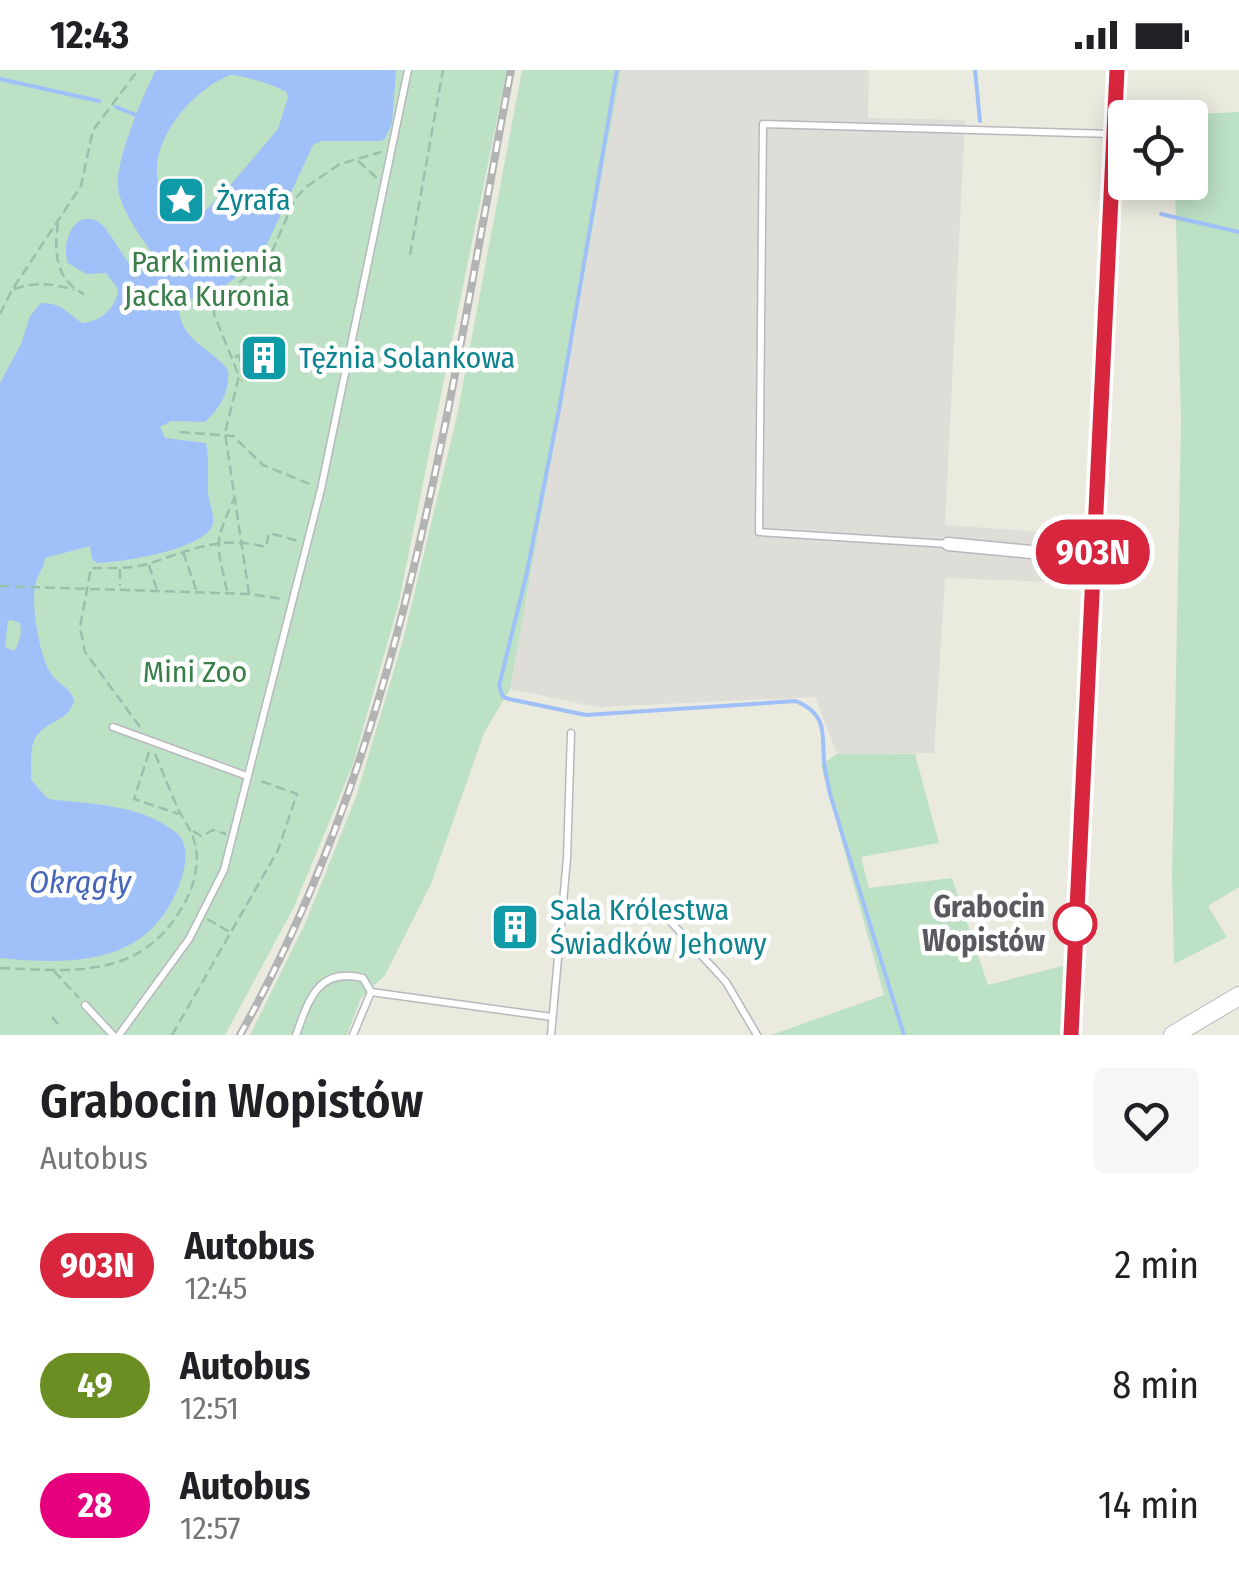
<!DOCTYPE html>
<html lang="pl">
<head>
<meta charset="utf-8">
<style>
  :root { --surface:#fff; --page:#f6f6f6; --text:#202124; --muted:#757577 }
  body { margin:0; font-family:"Fira Sans Condensed",sans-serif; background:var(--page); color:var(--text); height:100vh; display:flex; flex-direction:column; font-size:38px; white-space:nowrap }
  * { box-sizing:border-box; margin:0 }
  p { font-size:32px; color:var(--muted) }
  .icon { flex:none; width:55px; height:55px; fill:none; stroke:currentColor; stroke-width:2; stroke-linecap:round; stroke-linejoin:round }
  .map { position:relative; height:965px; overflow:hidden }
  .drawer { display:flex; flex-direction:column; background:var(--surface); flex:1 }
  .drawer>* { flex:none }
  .badge { padding:0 20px; border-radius:32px; font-size:35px; line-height:65px }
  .buttons { position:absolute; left:1108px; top:30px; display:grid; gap:20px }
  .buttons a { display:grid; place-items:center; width:100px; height:100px; border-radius:10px; background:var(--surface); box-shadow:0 5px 25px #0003; font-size:50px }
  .map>.badge { position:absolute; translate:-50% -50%; box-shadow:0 0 0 5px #fff }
  .round { display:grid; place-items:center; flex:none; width:105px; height:105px; border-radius:10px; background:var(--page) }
  .head { display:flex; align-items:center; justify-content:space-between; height:170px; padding:0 40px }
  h1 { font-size:48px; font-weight:600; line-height:75px }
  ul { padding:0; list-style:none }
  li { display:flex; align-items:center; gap:30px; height:120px; padding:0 40px }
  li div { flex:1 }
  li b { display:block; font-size:38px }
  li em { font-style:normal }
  li .badge { min-width:110px; font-weight:700; text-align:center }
  .status { display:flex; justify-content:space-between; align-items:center; height:70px; padding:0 50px; background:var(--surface); direction:ltr }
  .status svg { height:28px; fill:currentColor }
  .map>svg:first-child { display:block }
</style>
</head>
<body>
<div class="status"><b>12:43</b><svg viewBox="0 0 49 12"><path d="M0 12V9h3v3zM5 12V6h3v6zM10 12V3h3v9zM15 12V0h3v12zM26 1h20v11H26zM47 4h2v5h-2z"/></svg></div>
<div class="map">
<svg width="1239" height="965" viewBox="0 0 1239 965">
  <rect width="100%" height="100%" fill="#ebeadf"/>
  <path fill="#deddd7" d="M621,0H869L868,48L965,50L945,455L1081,465L1082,513L945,508L934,683L837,684L815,627L597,637L510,619Z"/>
  <g fill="#bde1c4">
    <path d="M0,0H507L398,536L352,697L294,837L225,965H0Z"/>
    <path d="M522,0H621L510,619L484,663L431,814L385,905L361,928L347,965H250L305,854L356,727L403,570L457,346Z"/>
    <path d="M1239,42V817L1208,836L1227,867L1174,894L1172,805L1181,351L1175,113L1190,112V48L1174,47V45Z"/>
    <path d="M837,684H915L939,773L861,787L869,818L952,808L988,915L1078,892L1076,965H771L884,925L821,695Z"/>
  </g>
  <path fill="#a0c0f9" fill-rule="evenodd" d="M156,0H396L392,53L385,69L380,71H321L313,75L267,174L234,209L213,224L190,229L179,237C179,270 211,278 228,300C230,322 220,338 205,352L171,351L160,357L165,368L206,373C210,391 206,411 209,429C210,436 214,445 213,453C207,480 121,492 97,493L92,489L90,476L45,488C44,497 40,501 37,509C29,528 39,584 50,602C57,614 70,616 74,631C68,651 52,649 39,663C28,673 32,697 31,710L48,729C91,734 138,734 174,761C188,771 187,788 183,803C157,894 79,896 0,888V313L21,274L30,246L41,233C62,233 66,242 82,253C100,252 117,238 118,219L106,203L86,204L68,193C61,177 72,139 97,151C109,157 122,189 136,200L148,197L152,192L150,180C138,163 121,139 118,118C114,94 144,22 156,0ZM230,5C242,5 275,15 286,22L288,27L278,59L227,119L206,140L179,145C125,102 180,25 230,5ZM11,550L20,553C22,563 20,572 14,581L5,577L8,551Z"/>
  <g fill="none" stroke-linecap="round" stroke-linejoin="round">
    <g stroke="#a0c0f9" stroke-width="4">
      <path d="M617,0L560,334L527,502L499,616L503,627L509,629L586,645L796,631C828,645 822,663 824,691C825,702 828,713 830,724L904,965"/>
      <path d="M975,0L980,51"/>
      <path d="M0,9L99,31"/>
      <path d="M116,37L136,45"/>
      <path d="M1161,144L1239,162"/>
    </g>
    <g stroke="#b7b8be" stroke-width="9">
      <g id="lane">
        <path d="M948,474L759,462L763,54L1113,64"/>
        <path d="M113,657L247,706"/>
        <path d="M670,851L726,912L757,965"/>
        <path d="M371,922L552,947"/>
        <path d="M85,935L113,965"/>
        <path d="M119,965L189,869L224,800L321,419L408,0"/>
        <path d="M296,965C309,929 318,897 363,908L371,922L353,965"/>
        <path d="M551,965L567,788L571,663"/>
      </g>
    </g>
    <g stroke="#b7b8be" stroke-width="15">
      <g id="street">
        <path d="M948,474L1093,488"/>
        <path d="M1071,965L1117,0"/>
      </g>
    </g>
    <g stroke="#b8bac1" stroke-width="20">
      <path id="secondary" d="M1173,965L1239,926"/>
    </g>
    <g stroke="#97c1ac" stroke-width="2.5" stroke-dasharray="10 5" stroke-linecap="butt">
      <path d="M358,91L378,109"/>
      <path d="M58,153C54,181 55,210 84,224"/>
      <path d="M410,185L443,0"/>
      <path d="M14,219C36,212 52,213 74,220"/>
      <path d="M0,244L12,220L81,116L93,60L138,0"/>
      <path d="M235,287L264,275L274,297L241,311"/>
      <path d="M239,287L247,307"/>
      <path d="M243,293L259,286"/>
      <path d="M240,299L261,291"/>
      <path d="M180,362L233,366L263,395L312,415"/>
      <path d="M183,482L197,522"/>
      <path d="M149,495L157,520"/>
      <path d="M120,499V516"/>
      <path d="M0,516L249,524L283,529"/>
      <path d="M227,521C217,475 213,474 234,429"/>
      <path d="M249,524L225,363L239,306L214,244L215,235L271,184L295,129L306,117L340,94L381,82"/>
      <path d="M140,657L85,582L80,557L91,498C110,498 130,499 148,494C190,480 221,465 266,477L269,463L298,471"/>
      <path d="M149,682L134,729L179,744"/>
      <path d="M193,761L201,766L213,760L226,764"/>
      <path d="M207,849L230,862"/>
      <path d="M0,898C75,901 142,910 184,834C194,817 200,793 195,774C192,760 184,751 178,739C170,720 162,701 154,681"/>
      <path d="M54,901L79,928"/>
      <path d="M52,947L58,954"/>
      <path d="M172,965L278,780L297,724L258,710"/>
    </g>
    <use href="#lane" stroke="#fff" stroke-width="6"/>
    <use href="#street" stroke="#fff" stroke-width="12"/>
    <use href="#secondary" stroke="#fff" stroke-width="18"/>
    <g stroke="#b2b3b3" stroke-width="8">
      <path id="rail" d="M240,965C406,671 449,326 511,0"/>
    </g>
    <use href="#rail" stroke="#fff" stroke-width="4" stroke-dasharray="11" stroke-linecap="butt"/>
  </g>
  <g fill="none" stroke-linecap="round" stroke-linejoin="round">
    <g stroke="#fff" stroke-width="22">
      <path id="line" d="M1071,965L1117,0"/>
    </g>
    <use href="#line" stroke="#d7263d" stroke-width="15"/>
  </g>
  <defs>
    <g id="sight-square" transform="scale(2.5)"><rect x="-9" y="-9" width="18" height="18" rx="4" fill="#0f9aa8" stroke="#fff"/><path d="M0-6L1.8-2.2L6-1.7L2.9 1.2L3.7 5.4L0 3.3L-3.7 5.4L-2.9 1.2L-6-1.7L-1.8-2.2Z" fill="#fff"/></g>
    <g id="building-square" transform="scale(2.5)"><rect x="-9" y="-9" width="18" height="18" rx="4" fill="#0f9aa8" stroke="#fff"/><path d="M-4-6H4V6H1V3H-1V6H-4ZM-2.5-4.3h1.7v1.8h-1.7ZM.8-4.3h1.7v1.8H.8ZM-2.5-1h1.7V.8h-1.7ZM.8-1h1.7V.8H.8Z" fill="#fff"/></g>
  </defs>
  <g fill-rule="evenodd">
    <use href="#sight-square" x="181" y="130"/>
    <use href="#building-square" x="264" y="288"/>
    <use href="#building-square" x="515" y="857"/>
  </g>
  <circle fill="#fff" stroke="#d7263d" stroke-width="5" cx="1075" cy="854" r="20"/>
  <g text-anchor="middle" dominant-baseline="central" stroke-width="9" stroke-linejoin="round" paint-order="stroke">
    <g font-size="30" fill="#0d838f" stroke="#fff" text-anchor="start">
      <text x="216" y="130">Żyrafa</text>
      <text x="299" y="288">Tężnia Solankowa</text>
      <text x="550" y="840">Sala Królestwa<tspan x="550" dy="34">Świadków Jehowy</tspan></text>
    </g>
    <g font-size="30" fill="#387f4a" stroke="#fff">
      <text x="207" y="192">Park imienia<tspan x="207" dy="34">Jacka Kuronia</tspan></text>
      <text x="195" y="602">Mini Zoo</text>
    </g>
    <g font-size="30" font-weight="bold" fill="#585a60" stroke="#fff" text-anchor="end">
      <text x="1045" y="837">Grabocin<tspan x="1045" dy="34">Wopistów</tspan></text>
    </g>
    <g font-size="32" font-style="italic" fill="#4666ba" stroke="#fff">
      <text x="80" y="812">Okrągły</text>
    </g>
  </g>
</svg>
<div class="buttons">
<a><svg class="icon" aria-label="locate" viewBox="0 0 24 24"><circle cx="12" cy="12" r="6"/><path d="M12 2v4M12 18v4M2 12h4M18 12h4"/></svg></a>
</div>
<b class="badge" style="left:1093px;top:482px;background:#d7263d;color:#fff">903N</b>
</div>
<section class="drawer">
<div class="head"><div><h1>Grabocin Wopistów</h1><p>Autobus</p></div><a class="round"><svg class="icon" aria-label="heart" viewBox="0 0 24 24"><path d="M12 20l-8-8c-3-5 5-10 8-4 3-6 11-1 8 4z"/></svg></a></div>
<ul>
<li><span class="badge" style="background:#d7263d;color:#fff">903N</span><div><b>Autobus</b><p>12:45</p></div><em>2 min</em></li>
<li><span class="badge" style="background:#6b8e23;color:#fff">49</span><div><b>Autobus</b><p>12:51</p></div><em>8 min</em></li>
<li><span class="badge" style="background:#e6007e;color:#fff">28</span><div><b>Autobus</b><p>12:57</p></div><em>14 min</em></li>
</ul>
</section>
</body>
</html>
